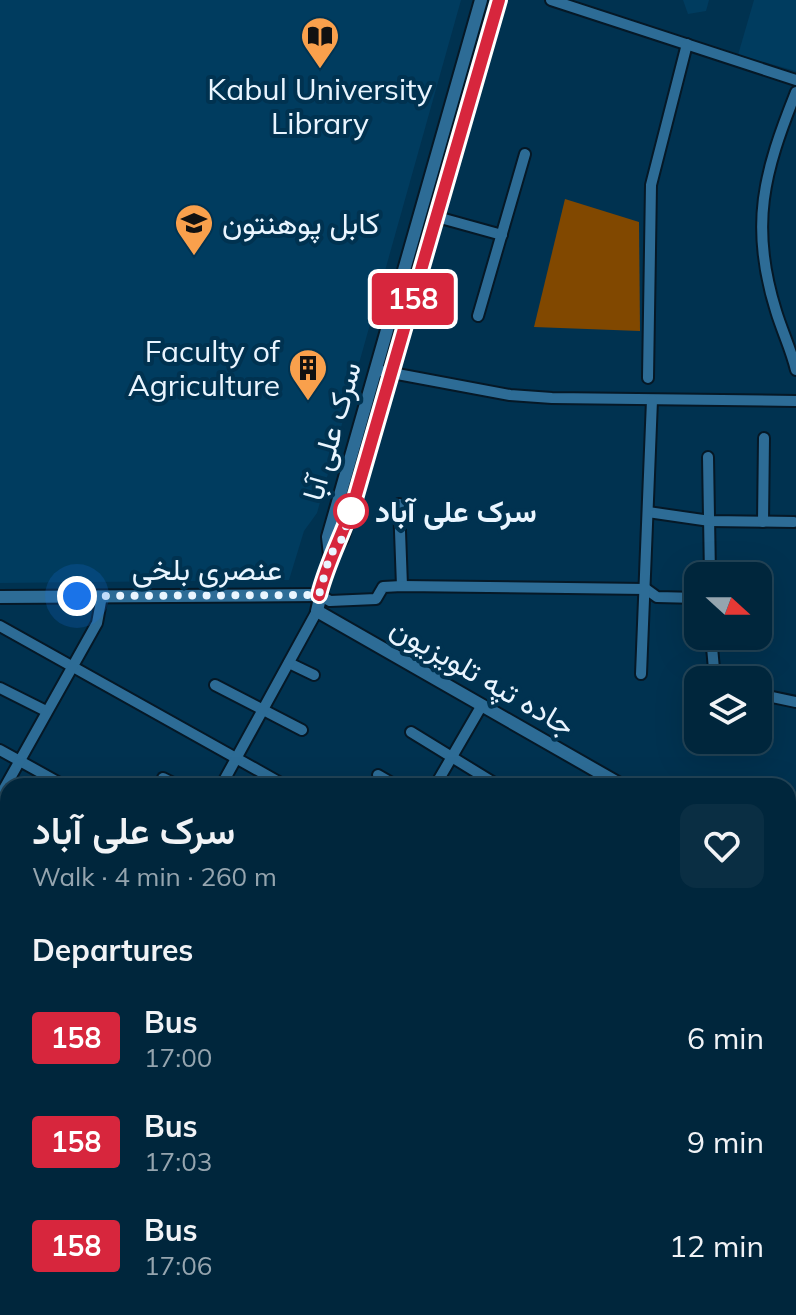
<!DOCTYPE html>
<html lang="en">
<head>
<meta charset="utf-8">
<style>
  :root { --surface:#00263c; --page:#0a2e43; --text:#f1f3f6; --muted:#95a5af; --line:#224356 }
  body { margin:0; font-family:Mulish,Vazirmatn,sans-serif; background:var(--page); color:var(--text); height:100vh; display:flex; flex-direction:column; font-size:30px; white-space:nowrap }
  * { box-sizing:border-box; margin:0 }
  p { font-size:26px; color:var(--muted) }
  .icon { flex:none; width:44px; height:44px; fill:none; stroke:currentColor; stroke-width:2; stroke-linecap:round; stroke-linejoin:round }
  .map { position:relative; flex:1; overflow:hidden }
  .sheet { position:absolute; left:0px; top:778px; width:796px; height:538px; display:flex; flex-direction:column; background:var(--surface); border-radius:24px 24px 0 0; box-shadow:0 8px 32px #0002,0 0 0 2px var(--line) }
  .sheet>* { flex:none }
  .badge { padding:0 16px; border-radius:6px; font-size:28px; line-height:52px }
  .needle { width:52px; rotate:111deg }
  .tools { position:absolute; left:684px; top:562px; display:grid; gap:16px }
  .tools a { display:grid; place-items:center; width:88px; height:88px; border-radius:16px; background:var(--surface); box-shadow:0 8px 32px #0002,0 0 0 2px var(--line); font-size:40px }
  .you { position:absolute; width:40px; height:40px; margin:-20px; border:6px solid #fff; border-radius:50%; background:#1a73e8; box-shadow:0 0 0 12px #1a73e833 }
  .map>.badge { position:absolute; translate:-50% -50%; box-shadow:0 0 0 4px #fff }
  h2 { padding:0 32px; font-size:30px; line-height:72px }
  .round { display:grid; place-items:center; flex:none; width:84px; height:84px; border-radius:16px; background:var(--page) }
  .head { display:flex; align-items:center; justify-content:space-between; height:136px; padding:0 32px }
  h1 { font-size:38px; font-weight:600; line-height:60px }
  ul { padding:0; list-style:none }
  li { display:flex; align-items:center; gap:24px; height:104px; padding:0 32px }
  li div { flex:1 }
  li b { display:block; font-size:30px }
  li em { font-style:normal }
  li .badge { min-width:88px; font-weight:700; text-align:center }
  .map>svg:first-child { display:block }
</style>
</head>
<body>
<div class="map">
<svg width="796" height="1315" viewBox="0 0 796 1315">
  <rect width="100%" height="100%" fill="#003250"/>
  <g fill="#003c5f">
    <path d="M0,0H461L317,513L304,531L289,580L0,583Z"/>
    <path d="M683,0H709L706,11L688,14Z"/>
    <path d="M754,0H796V71L738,55Z"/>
  </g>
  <g fill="#814800">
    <path d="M565,199L639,222L640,331L534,327Z"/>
    <path d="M0,1060H8V1257L0,1264Z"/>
    <path d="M162,1308H399L398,1315H159Z"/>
  </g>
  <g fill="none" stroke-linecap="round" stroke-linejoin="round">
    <g stroke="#051826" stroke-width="14">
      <g id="minor">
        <path d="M551,0L796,80"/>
        <path d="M796,92C764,172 749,225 776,311C782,331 791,349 796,370"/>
        <path d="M437,217L502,235"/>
        <path d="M478,316L525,154"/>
        <path d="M376,370L510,395L552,398L796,401"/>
        <path d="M648,378L651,185L687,44"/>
        <path d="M708,457L710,576"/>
        <path d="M399,504L402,586"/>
        <path d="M648,512L710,521L794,522"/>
        <path d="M763,522L764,438"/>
        <path d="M319,595L330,601L376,599L383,587L402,586L646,589L657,597L698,598"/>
        <path d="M0,626L286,786"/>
        <path d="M711,636L715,680"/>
        <path d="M289,663L314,675"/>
        <path d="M641,674L652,400"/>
        <path d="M215,685L302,730"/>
        <path d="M0,688L46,711"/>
        <path d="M758,694L796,702"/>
        <path d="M411,732L499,786"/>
        <path d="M0,750L65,786"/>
        <path d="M378,775L397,786"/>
        <path d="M163,778L179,786"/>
        <path d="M221,786L317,611"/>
        <path d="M435,786L482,705"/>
        <path d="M0,796L97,623L102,596"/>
        <path d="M0,808L8,812"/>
        <path d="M788,813L796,808"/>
        <path d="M0,870L8,875"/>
        <path d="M788,874L796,878"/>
        <path d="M788,945L796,949"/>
        <path d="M788,1025L796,1011"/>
        <path d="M0,1051H8"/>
        <path d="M788,1074L796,1078"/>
        <path d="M788,1169L796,1174"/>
        <path d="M788,1232L796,1219"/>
        <path d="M0,1281L8,1287"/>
        <path d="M788,1290L796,1294"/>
        <path d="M199,1308L205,1315"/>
        <path d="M573,1308L586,1315"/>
        <path d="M19,1315L21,1308"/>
        <path d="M398,1315L399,1308"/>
        <path d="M607,1315L610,1308"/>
        <path d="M682,1315L687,1308"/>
        <path d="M723,1315L727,1308"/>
      </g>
    </g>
    <g stroke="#051826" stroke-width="16">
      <g id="tertiary">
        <path d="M499,0L342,539L330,555L317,611L623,786"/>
        <path d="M330,555L328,537L481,0"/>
        <path d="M0,597L319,595"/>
        <path d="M521,1315L525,1308"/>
        <path d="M531,1315L535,1308"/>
      </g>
    </g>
    <use href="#minor" stroke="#2d6c96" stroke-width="10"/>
    <use href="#tertiary" stroke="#2d6c96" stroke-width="12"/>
  </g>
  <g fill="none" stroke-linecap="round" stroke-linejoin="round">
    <g stroke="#fff" stroke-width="18">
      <path id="line" d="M319,595C328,559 345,531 356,495L499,0"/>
    </g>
    <use href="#line" stroke="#d7263d" stroke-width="12"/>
    <path stroke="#e9f5ff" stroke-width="8" stroke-dasharray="0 14.4" d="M77,596L319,595L330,555L342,539L351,511"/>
  </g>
  <defs>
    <g id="library-pin" transform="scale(2)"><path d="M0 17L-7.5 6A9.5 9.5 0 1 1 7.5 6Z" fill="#f9a04c" stroke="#003250"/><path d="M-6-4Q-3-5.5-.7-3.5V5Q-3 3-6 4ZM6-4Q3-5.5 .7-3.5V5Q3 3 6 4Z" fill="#111"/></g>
    <g id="university-pin" transform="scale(2)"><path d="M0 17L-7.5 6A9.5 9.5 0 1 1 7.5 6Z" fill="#f9a04c" stroke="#003250"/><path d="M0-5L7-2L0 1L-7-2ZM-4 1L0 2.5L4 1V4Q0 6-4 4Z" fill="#111"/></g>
    <g id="building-pin" transform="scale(2)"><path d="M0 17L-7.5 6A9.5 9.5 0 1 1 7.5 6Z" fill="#f9a04c" stroke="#003250"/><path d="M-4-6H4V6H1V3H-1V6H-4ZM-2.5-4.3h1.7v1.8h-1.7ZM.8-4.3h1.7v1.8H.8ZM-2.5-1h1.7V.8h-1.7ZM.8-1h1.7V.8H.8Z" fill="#111"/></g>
  </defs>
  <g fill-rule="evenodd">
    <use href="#library-pin" x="320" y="36"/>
    <use href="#university-pin" x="194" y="223"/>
    <use href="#building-pin" x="308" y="368"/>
  </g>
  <circle fill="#fff" stroke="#d7263d" stroke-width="4" cx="351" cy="511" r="16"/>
  <g text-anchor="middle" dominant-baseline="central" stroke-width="8" stroke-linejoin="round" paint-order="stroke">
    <g font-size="30" fill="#e9f5ff" stroke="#003250">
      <text x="320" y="89">Kabul University<tspan x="320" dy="34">Library</tspan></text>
      <text x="222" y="223" text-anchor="start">کابل پوهنتون</text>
      <text x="280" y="351" text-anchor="end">Faculty of<tspan x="280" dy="34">Agriculture</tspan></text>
    </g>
    <g font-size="30" fill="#e9f5ff" stroke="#003250">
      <text transform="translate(331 431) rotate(-74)">سرک علی آبا</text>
      <text x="207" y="569">عنصری بلخی</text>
      <text transform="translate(483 676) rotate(30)">جاده تپه تلویزیون</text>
    </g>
    <g font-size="30" font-weight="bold" fill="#e9f5ff" stroke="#003250" text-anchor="start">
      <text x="375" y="511">سرک علی آباد</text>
    </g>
  </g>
</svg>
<div class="tools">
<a><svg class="needle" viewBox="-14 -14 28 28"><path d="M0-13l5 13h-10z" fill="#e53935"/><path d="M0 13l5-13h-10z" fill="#95a5af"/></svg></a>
<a><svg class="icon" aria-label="layers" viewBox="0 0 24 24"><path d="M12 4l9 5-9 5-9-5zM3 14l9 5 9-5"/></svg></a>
</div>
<div class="you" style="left:77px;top:596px"></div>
<b class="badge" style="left:413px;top:299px;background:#d7263d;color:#fff">158</b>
<section class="sheet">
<div class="head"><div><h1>سرک علی آباد</h1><p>Walk · 4 min · 260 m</p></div><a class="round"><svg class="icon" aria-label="heart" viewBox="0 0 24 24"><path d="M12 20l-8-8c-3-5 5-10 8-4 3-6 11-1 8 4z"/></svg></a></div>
<h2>Departures</h2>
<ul>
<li><span class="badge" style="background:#d7263d;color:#fff">158</span><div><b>Bus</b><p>17:00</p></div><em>6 min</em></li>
<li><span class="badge" style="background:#d7263d;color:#fff">158</span><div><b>Bus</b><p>17:03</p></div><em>9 min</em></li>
<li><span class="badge" style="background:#d7263d;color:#fff">158</span><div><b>Bus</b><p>17:06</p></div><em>12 min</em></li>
</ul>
</section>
</div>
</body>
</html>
